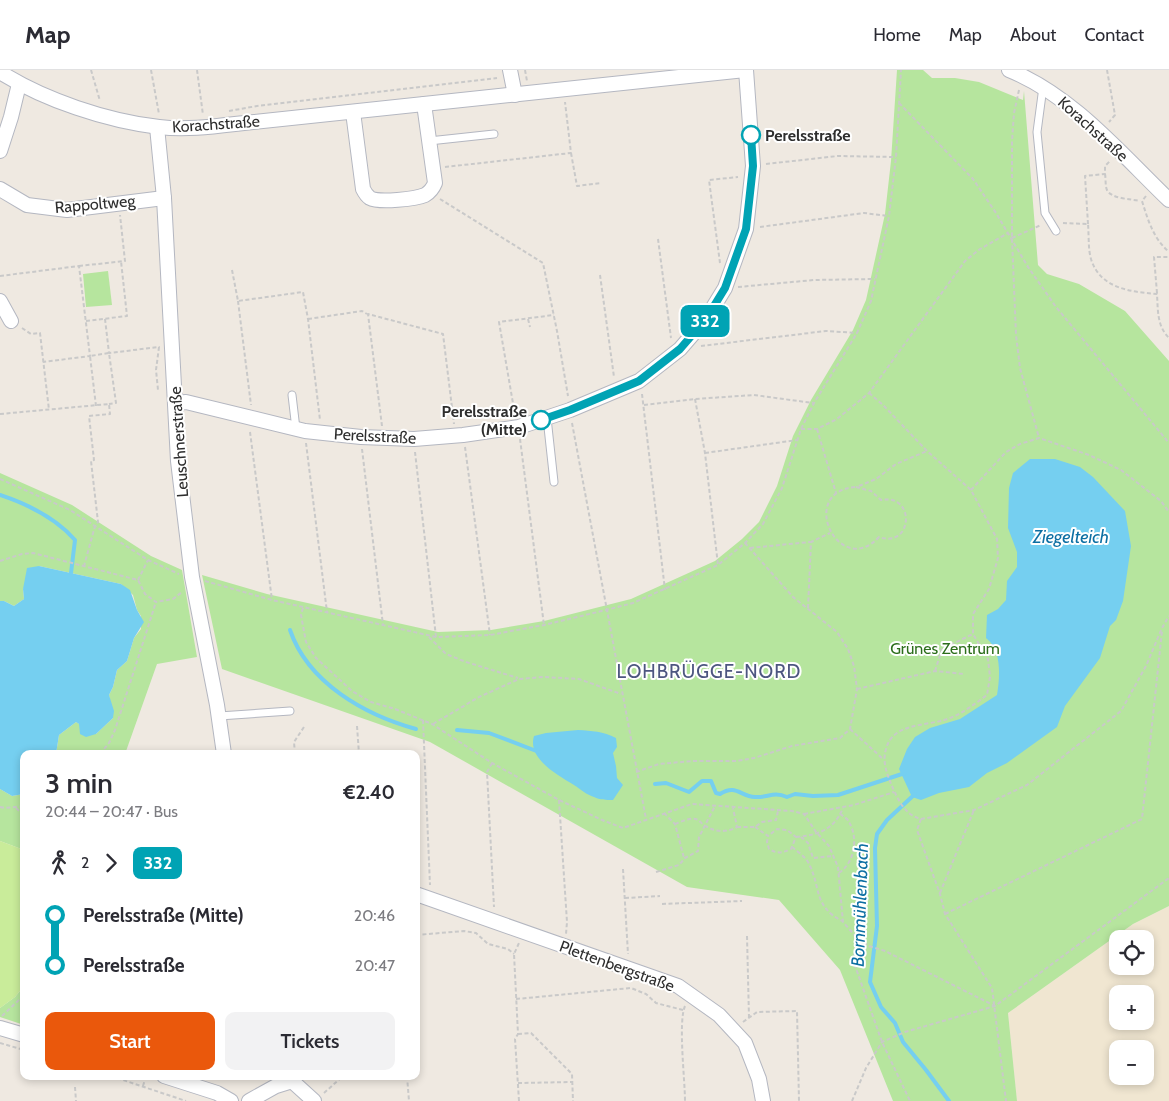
<!DOCTYPE html>
<html lang="en">
<head>
<meta charset="utf-8">
<style>
  :root { --surface:#fff; --page:#f2f2f3; --text:#2b2b33; --muted:#7c7c81; --line:#e1e1e2; --accent:#ea580c }
  body { margin:0; font-family:Cabin,sans-serif; background:var(--page); color:var(--text); height:100vh; display:flex; flex-direction:column; font-size:19px; white-space:nowrap }
  * { box-sizing:border-box; margin:0 }
  p { font-size:16px; color:var(--muted) }
  .icon { flex:none; width:28px; height:28px; fill:none; stroke:currentColor; stroke-width:2; stroke-linecap:round; stroke-linejoin:round }
  .map { position:relative; flex:1; overflow:hidden }
  .details { position:absolute; left:20px; top:680px; width:400px; height:330px; display:flex; flex-direction:column; background:var(--surface); border-radius:10px; box-shadow:0 2px 8px #0003 }
  .details>* { flex:none }
  .badge { padding:0 10px; border-radius:8px; font-size:18px; line-height:32px }
  .tools { position:absolute; left:1109px; top:860px; display:grid; gap:10px }
  .tools a { display:grid; place-items:center; width:45px; height:45px; border-radius:10px; background:var(--surface); box-shadow:0 2px 8px #0003; font-size:25px }
  .map>.badge { position:absolute; translate:-50% -50%; box-shadow:0 0 0 2px #fff }
  .legs { display:flex; align-items:center; gap:8px; height:55px; padding:0 25px; font-size:16px }
  .legs p { margin-inline-start:auto }
  .head { display:flex; align-items:center; justify-content:space-between; height:85px; padding:0 25px }
  h1 { font-size:28px; font-weight:600; line-height:38px }
  .action { display:flex; gap:10px; margin-top:auto; padding:10px 25px }
  .action a { flex:1; height:58px; border-radius:10px; background:var(--accent); color:#fff; font-size:20px; font-weight:600; line-height:58px; text-align:center }
  .action a+a { background:var(--page); color:var(--text) }
  ul { padding:0 25px; list-style:none }
  li { display:flex; align-items:center; gap:18px; height:50px; font-size:19px }
  li i { display:grid; place-items:center; width:8px; height:100%; margin:0 6px; background:currentColor }
  li i::after { content:''; width:12px; height:12px; margin:-6px; border:4px solid; border-radius:50%; background:var(--surface) }
  li p { margin-inline-start:auto }
  li:first-child i { background:linear-gradient(#0000 50%,currentColor 0) }
  li:last-child i { background:linear-gradient(currentColor 50%,#0000 0) }
  header { display:flex; align-items:center; gap:30px; box-sizing:border-box; height:70px; padding:0 25px; background:var(--surface); border-bottom:1px solid var(--line) }
  header strong { font-size:24px }
  nav { display:flex; gap:28px; margin-inline-start:auto; font-size:18px }
  .map>svg:first-child { display:block }
</style>
</head>
<body>
<header>
<strong>Map</strong>
<nav><a>Home</a><a>Map</a><a>About</a><a>Contact</a></nav>
</header>
<div class="map">
<svg width="1169" height="1031" viewBox="0 0 1169 1031">
  <rect width="100%" height="100%" fill="#efe9e1"/>
  <path fill="#f0e6d1" fill-rule="evenodd" d="M1169,836V1031H1017L1008,943L1133,854ZM1118,869H1145V896H1118ZM1118,924H1145V951H1118ZM1118,979H1145V1006H1118Z"/>
  <g fill="#b6e59e">
    <path d="M897,0H923L932,8H955L979,12L1023,30L1024,21L1038,195L1047,204L1079,214L1125,241L1169,291V836L1133,854L1008,943L1017,1031H893L840,900L779,830L687,817L430,672L222,599L202,505L267,524L438,562L491,560L544,551L631,529L715,491L742,469L759,452L777,416L793,366L811,330L853,260L866,230L885,144L891,91Z"/>
    <path d="M108,201L112,235L86,237L83,204Z"/>
    <path d="M0,403L72,435L151,486L182,500L197,587L157,594L125,684H56L59,665L76,652L96,664L113,648L109,625L113,617L117,600L127,591L134,568L141,559V546L137,540L133,525L121,514L39,496L23,519L24,529L14,536L4,531H0Z"/>
    <path d="M0,719L12,726L24,724V780L0,771Z"/>
    <path d="M24,916V955L0,947V938L15,927Z"/>
  </g>
  <path fill="#c9ec9a" d="M0,771L24,780V916L15,927L0,938Z"/>
  <g fill="#75cff0">
    <path d="M1030,389H1055L1080,397L1093,407L1125,441L1131,476L1123,531L1116,550L1110,556L1100,588L1065,636L1057,657L1007,693L987,703L969,717L939,723L921,730L912,727L899,699L907,679L915,667L930,658L960,649L997,625C1000,607 1002,580 986,568L987,545L998,539L1006,530L1007,511L1017,497V482L1008,458L1009,418L1013,403Z"/>
    <path d="M39,496L121,514L130,520L137,540L144,552L134,568L127,591L117,600L113,617L109,625L114,641L113,648L96,664L86,667L80,664L79,654L76,652L59,665L56,684H24V724L12,726L0,719V531H4L14,536L24,529L23,519L27,498Z"/>
    <path d="M578,660C592,661 603,661 616,668L617,677L613,683L616,696L617,708L623,715L613,730C606,730 600,730 594,727C587,725 580,719 574,715C558,705 527,689 534,666L546,663Z"/>
  </g>
  <g fill="none" stroke-linecap="round" stroke-linejoin="round">
    <g stroke="#75cff0" stroke-width="4">
      <path d="M0,425C27,434 56,448 75,470L71,503"/>
      <path d="M290,560C308,613 365,645 416,659"/>
      <path d="M457,660L489,663L539,682"/>
      <path d="M655,714L666,713L689,722L702,711H711L716,723L720,724C736,714 740,726 755,727C768,728 773,721 787,727L795,724L813,726L838,725L905,703"/>
      <path d="M915,724L887,750L877,764L875,778L877,856L870,912L881,937L895,953L903,972L926,1000L949,1031"/>
    </g>
    <g stroke="#b4b7c1" stroke-width="9">
      <g id="lane">
        <path d="M1043,17L1037,62L1045,143L1056,161"/>
        <path d="M429,71L494,64"/>
        <path d="M292,325L296,359"/>
        <path d="M547,348L554,412"/>
        <path d="M219,646L290,641"/>
      </g>
    </g>
    <g stroke="#b4b7c1" stroke-width="16">
      <g id="street">
        <path d="M510,0L515,25"/>
        <path d="M1009,0C1073,26 1120,83 1169,130"/>
        <path d="M0,2C44,30 107,51 159,57C184,60 210,57 235,54L745,0"/>
        <path d="M353,42L363,119C365,123 367,126 370,128C379,133 416,129 425,125C430,122 433,118 435,113L424,34"/>
        <path d="M157,57L164,128L178,391L192,507L217,635L224,684"/>
        <path d="M0,81L11,47L19,14"/>
        <path d="M0,119L27,135L67,140L164,128"/>
        <path d="M0,231L11,251"/>
        <path d="M175,333L186,332L305,361L361,367L414,369L463,365L519,357L570,340L639,311L680,279L706,249L725,218L746,159L753,96L746,0"/>
        <path d="M416,824L678,916L719,945L745,973L759,1009L763,1031"/>
        <path d="M0,958L24,965"/>
        <path d="M164,1006L217,1023L231,1031"/>
        <path d="M291,1006L292,1011L314,1031"/>
        <path d="M249,1031L276,1016L292,1011"/>
      </g>
    </g>
    <g stroke="#c9c9c9" stroke-width="2" stroke-dasharray="4 2.5" stroke-linecap="butt">
      <path d="M91,0L100,31"/>
      <path d="M151,0L159,44"/>
      <path d="M197,0L203,45"/>
      <path d="M525,0L527,11"/>
      <path d="M1107,0L1115,45L1109,52"/>
      <path d="M1019,20L1014,43L1012,71V168L1016,265L1020,298L1039,368"/>
      <path d="M899,33L973,109L996,143L1028,197L1056,237L1169,373"/>
      <path d="M229,41L257,36L497,8"/>
      <path d="M571,83L577,116L601,113"/>
      <path d="M766,94L838,86L896,87"/>
      <path d="M445,97L571,83L565,32"/>
      <path d="M1105,104C1106,109 1105,116 1107,120C1111,129 1132,129 1140,131"/>
      <path d="M1146,126L1142,131C1148,150 1153,168 1169,182"/>
      <path d="M440,129L543,193L557,261L568,326"/>
      <path d="M1063,153L1088,154C1089,165 1088,179 1091,189C1100,219 1132,222 1157,224C1158,241 1157,256 1169,268"/>
      <path d="M1088,154L1085,106L1105,104V96L1110,91"/>
      <path d="M760,157L864,143L889,146"/>
      <path d="M1012,168L1041,155"/>
      <path d="M658,169L671,268"/>
      <path d="M720,193L709,110L738,107"/>
      <path d="M79,196L125,191L120,145"/>
      <path d="M232,200L238,231L303,222L308,249L320,350"/>
      <path d="M600,205L614,307"/>
      <path d="M0,206L79,196L90,286L43,292"/>
      <path d="M738,217L814,210L875,209"/>
      <path d="M1157,223L1154,187H1169"/>
      <path d="M238,231L251,335"/>
      <path d="M105,249L109,283L159,277L156,300L158,320"/>
      <path d="M308,249L362,241L367,244"/>
      <path d="M528,249L530,257"/>
      <path d="M86,251L127,246L121,191"/>
      <path d="M22,258L31,264L40,263L49,340"/>
      <path d="M701,276L826,261L857,263"/>
      <path d="M869,323L883,335L927,381L971,420L997,469L998,488L989,519L973,544V564L988,589L990,607L987,625C973,635 961,645 944,650C923,656 892,654 886,679C882,692 887,704 892,716C898,730 905,745 921,749L974,740L1027,715L1121,641L1146,596L1162,558L1169,546"/>
      <path d="M642,324L665,520"/>
      <path d="M695,329L705,383L718,495"/>
      <path d="M644,335L695,329L754,325L813,333"/>
      <path d="M96,336L90,286L109,283L116,333L109,334"/>
      <path d="M0,344L109,334L110,344L89,346L94,390L91,391L98,452L95,456L84,496"/>
      <path d="M515,345L499,252L554,245"/>
      <path d="M572,353L646,749"/>
      <path d="M382,356L368,244L443,264L454,354"/>
      <path d="M801,359H817L837,349L869,323L965,191L980,179L1008,163"/>
      <path d="M817,359L836,423"/>
      <path d="M250,362L272,530"/>
      <path d="M520,369L544,555"/>
      <path d="M306,373L327,542"/>
      <path d="M465,377L490,565"/>
      <path d="M362,379L383,555"/>
      <path d="M415,382L436,567"/>
      <path d="M705,383L797,370"/>
      <path d="M0,409L70,440L148,490L179,504"/>
      <path d="M859,416L876,409L896,394L927,381"/>
      <path d="M856,417L871,421L881,430C916,423 913,479 879,467C839,510 796,421 856,417Z"/>
      <path d="M971,420L1006,382L1020,374L1039,368L1089,385L1121,400L1161,431L1169,442"/>
      <path d="M750,478L810,472"/>
      <path d="M0,491L22,484L33,483L138,510L145,524L156,532L173,529L182,522"/>
      <path d="M138,510L148,490"/>
      <path d="M205,511L272,530L436,567L490,565L544,555L606,540L633,533L718,495L745,473L763,454L782,418L801,359L814,333L857,263L871,231L889,146L896,87L901,0"/>
      <path d="M303,538L301,545L306,572L316,588L352,621L371,632L395,639L432,654L492,693L559,730L602,750L623,758L692,734L792,741L804,744L816,762L829,776L838,797L843,852L858,869L869,876L885,881L995,936"/>
      <path d="M808,538L811,472L830,463"/>
      <path d="M429,567L446,584L466,592L518,608"/>
      <path d="M935,601L942,579L973,564"/>
      <path d="M857,619L935,601L964,604"/>
      <path d="M423,650L430,815"/>
      <path d="M433,654L479,627L519,609L543,607L579,609L621,624"/>
      <path d="M357,656L359,684"/>
      <path d="M850,659L883,689"/>
      <path d="M100,684L109,673L115,660L156,532"/>
      <path d="M295,684L294,672L304,657"/>
      <path d="M492,693L487,702L494,837"/>
      <path d="M636,702L659,694L693,691H737L754,688L792,676L840,668L850,659L857,619L854,596L848,579L837,562L793,527L745,473"/>
      <path d="M559,730L567,852L566,864"/>
      <path d="M0,737L5,738L24,736"/>
      <path d="M16,738L24,745"/>
      <path d="M664,743L675,754L684,788"/>
      <path d="M804,744L854,735L894,722"/>
      <path d="M921,749L917,760L940,824L945,844L992,918L1006,1031"/>
      <path d="M675,754C681,752 691,746 698,750C700,751 701,753 704,755C714,762 726,763 737,757L733,738"/>
      <path d="M737,757H755L762,752L776,750L778,741"/>
      <path d="M755,757L768,766L777,759L787,760L796,767L791,779C782,783 777,784 769,779L767,772L768,766"/>
      <path d="M796,767C818,765 834,760 843,738"/>
      <path d="M801,767L808,773L813,788L833,786"/>
      <path d="M792,777C798,782 806,787 809,794C821,817 813,836 842,851"/>
      <path d="M623,799L628,884"/>
      <path d="M656,802L679,795L685,788L698,781L699,767L715,736"/>
      <path d="M839,803C854,793 859,769 849,752C848,749 843,746 840,744"/>
      <path d="M940,823L974,740"/>
      <path d="M625,828L660,826"/>
      <path d="M662,834L742,831"/>
      <path d="M945,844L1142,749L1162,561"/>
      <path d="M416,865L464,861L476,863L488,874L508,879L514,884"/>
      <path d="M747,866L749,948"/>
      <path d="M858,869L853,890L882,972L910,1031"/>
      <path d="M516,929L631,918L646,924L656,933L683,940"/>
      <path d="M685,936C678,952 685,1010 685,1031"/>
      <path d="M2,946L20,929L24,922"/>
      <path d="M743,952L757,942L797,941L799,1031"/>
      <path d="M518,964L531,963L572,1004L573,1031"/>
      <path d="M0,973L24,980"/>
      <path d="M111,1006L186,1031"/>
      <path d="M407,1006L409,1031"/>
      <path d="M518,1013L572,1012"/>
      <path d="M143,1016L146,1006"/>
      <path d="M75,1017L76,1031"/>
      <path d="M324,1023L343,1006"/>
      <path d="M519,1031L515,969L518,964L514,884L519,873"/>
      <path d="M852,1031L866,998L882,972L905,962L995,936L1169,808"/>
    </g>
    <use href="#lane" stroke="#fff" stroke-width="7"/>
    <use href="#street" stroke="#fff" stroke-width="14"/>
  </g>
  <g fill="none" stroke-linecap="round" stroke-linejoin="round">
    <g stroke="#fff" stroke-width="11">
      <path id="line-1" d="M541,350L570,340L639,311L680,279L706,249L725,218L746,159L753,96L751,65"/>
    </g>
    <use href="#line-1" stroke="#00a3b4" stroke-width="8"/>
  </g>
  <g fill="#fff" stroke="#00a3b4" stroke-width="2.5">
    <circle cx="751" cy="65" r="9"/>
    <circle cx="541" cy="350" r="9"/>
  </g>
  <g text-anchor="middle" dominant-baseline="central" stroke-width="4" stroke-linejoin="round" paint-order="stroke">
    <g font-size="16" fill="#2e2e2e" stroke="#fff">
      <text transform="translate(216 54) rotate(-4)">Korachstraße</text>
      <text transform="translate(1093 59) rotate(42)">Korachstraße</text>
      <text transform="translate(95 134) rotate(-5)">Rappoltweg</text>
      <text transform="translate(375 366) rotate(3)">Perelsstraße</text>
      <text transform="translate(179 372) rotate(-94)">Leuschnerstraße</text>
      <text transform="translate(617 896) rotate(20)">Plettenbergstraße</text>
    </g>
    <g font-size="16" font-weight="bold" fill="#2e2e2e" stroke="#fff" text-anchor="start">
      <text x="765" y="65">Perelsstraße</text>
      <text x="527" y="341" text-anchor="end">Perelsstraße<tspan x="527" dy="18">(Mitte)</tspan></text>
    </g>
    <g font-size="16" fill="#2c6e1b" stroke="#fff">
      <text x="945" y="578">Grünes Zentrum</text>
    </g>
    <g font-size="18" font-style="italic" fill="#0d6fa3" stroke="#fff">
      <text x="1071" y="467">Ziegelteich</text>
      <text transform="translate(860 835) rotate(-88)">Bornmühlenbach</text>
    </g>
    <g font-size="19" letter-spacing="1" fill="#4d5680" stroke="#fff">
      <text x="709" y="601">LOHBRÜGGE-NORD</text>
    </g>
  </g>
</svg>
<div class="tools">
<a><svg class="icon" aria-label="locate" viewBox="0 0 24 24"><circle cx="12" cy="12" r="6"/><path d="M12 2v4M12 18v4M2 12h4M18 12h4"/></svg></a>
<a>+</a>
<a>−</a>
</div>
<b class="badge" style="left:705px;top:251px;background:#00a3b4;color:#fff">332</b>
<section class="details">
<div class="head"><div><h1>3 min</h1><p>20:44 – 20:47 · Bus</p></div><b>€2.40</b></div>
<div class="legs"><svg class="icon" aria-label="walk" viewBox="0 0 24 24"><circle cx="13" cy="4" r="2"/><path d="M13 8l-2 6 4 7M11 14l-3 7M7 12l3-4h3l4 4"/></svg>2<svg class="icon" aria-label="forward" viewBox="0 0 24 24"><path d="M9 5l7 7-7 7"/></svg><b class="badge" style="background:#00a3b4;color:#fff">332</b></div>
<ul>
<li><i style="color:#00a3b4"></i><b>Perelsstraße (Mitte)</b><p>20:46</p></li>
<li><i style="color:#00a3b4"></i><b>Perelsstraße</b><p>20:47</p></li>
</ul>
<div class="action"><a>Start</a><a>Tickets</a></div>
</section>
</div>
</body>
</html>
